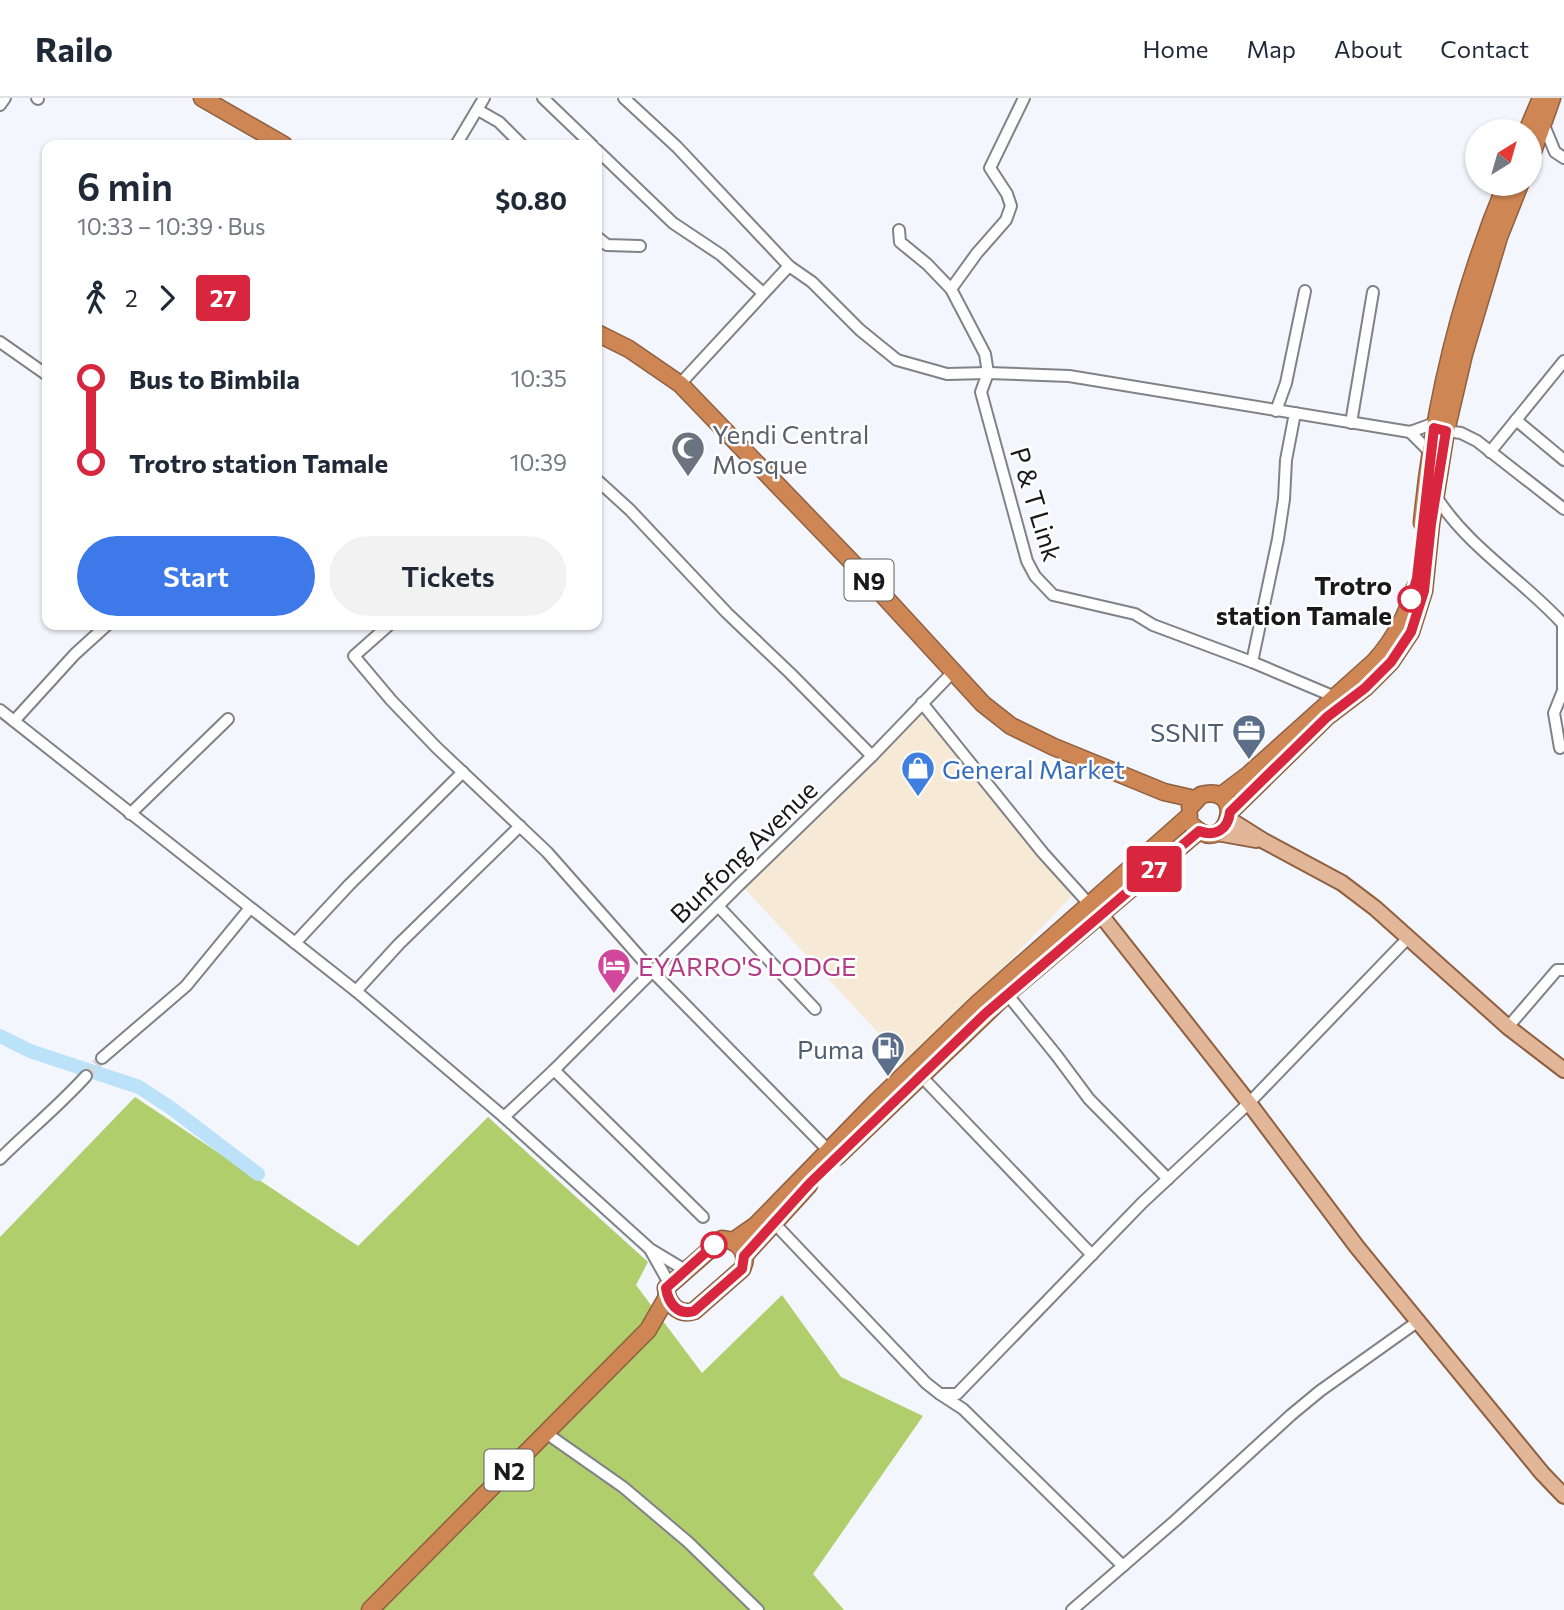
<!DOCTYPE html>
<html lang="en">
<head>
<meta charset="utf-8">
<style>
  :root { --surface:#fff; --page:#f2f2f3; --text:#1f2937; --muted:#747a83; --line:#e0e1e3; --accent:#3d79e8 }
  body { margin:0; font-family:Commissioner,sans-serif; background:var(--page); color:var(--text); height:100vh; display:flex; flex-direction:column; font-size:26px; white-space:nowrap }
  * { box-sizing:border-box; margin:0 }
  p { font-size:23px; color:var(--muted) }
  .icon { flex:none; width:38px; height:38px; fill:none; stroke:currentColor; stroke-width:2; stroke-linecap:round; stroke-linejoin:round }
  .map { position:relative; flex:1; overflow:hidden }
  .details { position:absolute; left:42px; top:42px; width:560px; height:490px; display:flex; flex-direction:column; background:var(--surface); border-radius:14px; box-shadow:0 2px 5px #0004 }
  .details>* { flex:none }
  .badge { padding:0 14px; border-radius:5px; font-size:24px; line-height:46px }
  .needle { width:46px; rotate:37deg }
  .buttons { position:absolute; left:1465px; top:21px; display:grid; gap:14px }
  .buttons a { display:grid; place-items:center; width:77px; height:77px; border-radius:50%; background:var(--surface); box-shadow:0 2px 5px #0004; font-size:35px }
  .map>.badge { position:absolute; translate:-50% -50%; box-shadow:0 0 0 4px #fff }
  .legs { display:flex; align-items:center; gap:10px; height:77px; padding:0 35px; font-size:23px }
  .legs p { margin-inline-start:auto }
  .overview { display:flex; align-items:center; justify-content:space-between; height:119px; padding:0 35px }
  h1 { font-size:38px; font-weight:600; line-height:52px }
  .primary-button { display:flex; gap:14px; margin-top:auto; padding:14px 35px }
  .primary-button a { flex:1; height:80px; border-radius:42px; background:var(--accent); color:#fff; font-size:28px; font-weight:600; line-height:80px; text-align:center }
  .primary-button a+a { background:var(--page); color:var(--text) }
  ul { padding:0 35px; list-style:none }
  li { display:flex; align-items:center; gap:24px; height:84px; font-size:26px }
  li i { display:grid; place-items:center; width:10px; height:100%; margin:0 9px; background:currentColor }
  li i::after { content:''; width:18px; height:18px; margin:-9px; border:5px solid; border-radius:50%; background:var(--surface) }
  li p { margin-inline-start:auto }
  li:first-child i { background:linear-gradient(#0000 50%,currentColor 0) }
  li:last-child i { background:linear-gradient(currentColor 50%,#0000 0) }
  header { display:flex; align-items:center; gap:42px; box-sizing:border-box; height:98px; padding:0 35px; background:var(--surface); border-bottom:2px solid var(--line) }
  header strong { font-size:33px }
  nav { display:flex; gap:38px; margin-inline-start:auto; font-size:24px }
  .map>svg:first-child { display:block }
</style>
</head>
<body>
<header>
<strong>Railo</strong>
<nav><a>Home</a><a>Map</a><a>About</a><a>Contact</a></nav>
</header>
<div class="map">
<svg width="1564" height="1512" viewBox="0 0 1564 1512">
  <rect width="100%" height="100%" fill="#f3f6fc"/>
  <path fill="#f6ead6" d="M927,610L1076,794L908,967L744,790Z"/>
  <path fill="#b0ce6c" d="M135,999L358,1148L488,1019L648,1164L636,1187L702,1275L782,1197L841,1279L923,1318L813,1476L844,1512H0V1139Z"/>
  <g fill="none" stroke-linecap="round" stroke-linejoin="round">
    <path stroke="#bbe2f9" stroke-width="14" d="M0,938L30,953L139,989L171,1010L258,1076"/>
    <path stroke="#d2d5da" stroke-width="10" stroke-dasharray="10 5" stroke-linecap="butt" d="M86,978L102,960"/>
    <g stroke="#808288" stroke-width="14">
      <g id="minor">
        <path d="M37,0L38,1"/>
        <path d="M543,0L592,47"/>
        <path d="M624,0L677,49L789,168L812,184L860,232L897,262L947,276L988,275L1069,278L1410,334L1435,325"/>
        <path d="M0,7L5,0"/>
        <path d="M478,12L499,24L522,47"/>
        <path d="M1543,25L1555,54L1564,60"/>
        <path d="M456,47L484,0"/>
        <path d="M597,52L673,125L721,157L763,195"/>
        <path d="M899,132L900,144L927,166L951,191L985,256L988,275L981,294L1027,463L1035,478L1053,497L1135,516L1153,527L1252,564L1335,599"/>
        <path d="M597,139L607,147L640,148"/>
        <path d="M951,191L977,155L1006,122L1011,108L1007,96L990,70L1024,0"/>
        <path d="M0,244L47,277"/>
        <path d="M680,286L789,168"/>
        <path d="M1276,313L1286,285L1305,193"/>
        <path d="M1516,322L1564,362"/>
        <path d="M1351,325L1373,194"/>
        <path d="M1446,333L1461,335L1477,343L1564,411"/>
        <path d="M1410,334L1430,354"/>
        <path d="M1490,354L1564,263"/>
        <path d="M597,382L630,412L727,515L790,575L872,658"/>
        <path d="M1437,400C1469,450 1523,482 1563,526V592"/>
        <path d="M389,527L354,558L391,602L436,649L547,754L653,874L829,1053"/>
        <path d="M1252,564L1278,441L1284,401L1286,362L1295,315"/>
        <path d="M922,605L1043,755L1090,807"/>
        <path d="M0,612L356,893L504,1019L650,1151L685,1172"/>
        <path d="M14,623L75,556L107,527"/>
        <path d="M1560,650L1554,615L1564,590"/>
        <path d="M130,716L228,621"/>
        <path d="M718,808L815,911"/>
        <path d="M295,845L349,787L463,674"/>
        <path d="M356,893L399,846L520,728"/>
        <path d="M1007,896L1057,958L1089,1001L1168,1081"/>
        <path d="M1508,929L1557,872H1564"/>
        <path d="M102,960L186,888L250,810"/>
        <path d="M554,972L703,1119"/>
        <path d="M921,978L1092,1157"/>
        <path d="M504,1019L554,972L740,786L872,658L952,575"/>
        <path d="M0,1061C28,1033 59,1008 86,978"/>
        <path d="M775,1126L926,1285L940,1296H957L1142,1105L1249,1005L1407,841"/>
        <path d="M651,1153L669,1185"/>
        <path d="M940,1296L963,1311L1123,1468"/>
        <path d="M546,1335L623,1389L688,1444L758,1512"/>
        <path d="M1072,1512L1176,1422L1291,1317L1320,1293L1417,1224"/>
      </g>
    </g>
    <g stroke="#8f6040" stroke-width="18">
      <g id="major">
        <path d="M1229,721L1264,743L1342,785L1375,810L1508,929L1564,972"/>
        <path d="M1217,735L1256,742"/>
        <path d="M1101,817L1249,1005L1357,1149L1542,1375L1564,1398"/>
      </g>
    </g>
    <g stroke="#8f6040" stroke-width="19">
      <g id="highway">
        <path d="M202,0L284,47"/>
        <path d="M1527,33L1541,0"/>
        <path d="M1530,62L1552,0"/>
        <path d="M597,235L629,251L680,286L870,483L983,606L1011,628L1054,649L1164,694L1195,701"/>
        <path d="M1422,425C1433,309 1461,194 1506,86"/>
        <path d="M1220,698L1248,677L1375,563C1395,540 1406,519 1415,489"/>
        <path d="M1190,709L1201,697C1248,684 1228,762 1193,728"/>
        <path d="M1230,714L1327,619L1365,590L1391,564L1411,534L1424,493L1431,426L1446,333L1464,256L1499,139L1520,86"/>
        <path d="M837,1059L1007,896L1199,733"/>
        <path d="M722,1141C738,1142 750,1155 742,1171L694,1213C678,1218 667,1205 666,1190Z"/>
        <path d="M733,1143L756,1127L877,1003L978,905L1189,718"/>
        <path d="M744,1158L809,1087"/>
        <path d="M370,1512L648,1232L667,1199"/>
      </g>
    </g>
    <use href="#minor" stroke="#fff" stroke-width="10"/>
    <use href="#major" stroke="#e2b698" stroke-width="14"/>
    <use href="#highway" stroke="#ce8654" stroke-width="16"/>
  </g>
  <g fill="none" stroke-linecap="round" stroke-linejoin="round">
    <g stroke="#fff" stroke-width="16">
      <path id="line-1" d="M714,1147L666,1190C668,1205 678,1218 694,1213L742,1171L744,1158L810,1085L986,915L1199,733C1215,739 1228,732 1230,714L1327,619L1365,590L1391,564L1411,534L1424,493L1431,426L1446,333L1434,330L1417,480L1411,501"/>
    </g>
    <use href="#line-1" stroke="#d7263d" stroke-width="10"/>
  </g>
  <defs>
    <g id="mosque-pin" transform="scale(1.75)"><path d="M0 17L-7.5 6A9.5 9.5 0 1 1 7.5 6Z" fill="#6b7280" stroke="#fff"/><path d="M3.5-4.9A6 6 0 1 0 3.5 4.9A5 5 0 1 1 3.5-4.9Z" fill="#fff"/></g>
    <g id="office-pin" transform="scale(1.75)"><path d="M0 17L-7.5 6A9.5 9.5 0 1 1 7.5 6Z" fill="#5c6f8a" stroke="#fff"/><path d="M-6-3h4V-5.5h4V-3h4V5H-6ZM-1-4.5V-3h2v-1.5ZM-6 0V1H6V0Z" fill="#fff"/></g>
    <g id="shop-pin" transform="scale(1.75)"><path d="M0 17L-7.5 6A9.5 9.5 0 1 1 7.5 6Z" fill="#3f7fe0" stroke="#fff"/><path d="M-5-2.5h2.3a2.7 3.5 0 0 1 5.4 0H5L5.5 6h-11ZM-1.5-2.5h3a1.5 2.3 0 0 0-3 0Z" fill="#fff"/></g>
    <g id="hotel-pin" transform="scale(1.75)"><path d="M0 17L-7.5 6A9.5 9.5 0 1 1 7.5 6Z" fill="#d1479c" stroke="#fff"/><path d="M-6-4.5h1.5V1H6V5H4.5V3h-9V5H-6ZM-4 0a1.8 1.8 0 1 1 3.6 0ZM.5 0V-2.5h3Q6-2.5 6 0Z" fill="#fff"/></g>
    <g id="fuel-pin" transform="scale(1.75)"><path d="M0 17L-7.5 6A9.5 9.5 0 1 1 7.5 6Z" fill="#5c6f8a" stroke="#fff"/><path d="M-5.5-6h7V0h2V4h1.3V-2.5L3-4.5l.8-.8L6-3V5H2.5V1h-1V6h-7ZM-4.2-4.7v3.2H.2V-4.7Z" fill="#fff"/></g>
  </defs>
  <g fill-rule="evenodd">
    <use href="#mosque-pin" x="688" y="350"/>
    <use href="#office-pin" x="1249" y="633"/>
    <use href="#shop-pin" x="918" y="670"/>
    <use href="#hotel-pin" x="614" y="867"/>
    <use href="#fuel-pin" x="888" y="950"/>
  </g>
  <g fill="#fff" stroke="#d7263d" stroke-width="3.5">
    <circle cx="1411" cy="501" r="12"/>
    <circle cx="714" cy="1147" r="12"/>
  </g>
  <g text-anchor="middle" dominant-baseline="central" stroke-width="5" stroke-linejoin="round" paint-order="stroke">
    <g fill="#fff" stroke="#5e5e5f" stroke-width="2">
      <rect x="844.5" y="461.5" width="49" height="41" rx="5"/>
      <rect x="484.5" y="1351.5" width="49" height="41" rx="5"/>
    </g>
    <g font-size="24" font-weight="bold" fill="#19191b">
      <text x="869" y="482">N9</text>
      <text x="509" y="1372">N2</text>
    </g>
    <g font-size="26" fill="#5b616d" stroke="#fff" text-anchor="start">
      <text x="712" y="335">Yendi Central<tspan x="712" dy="30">Mosque</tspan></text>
    </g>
    <g font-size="26" fill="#19191b" stroke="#fff">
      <text transform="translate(1037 406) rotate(73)">P &amp; T Link</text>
      <text transform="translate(743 753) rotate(-44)">Bunfong Avenue</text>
    </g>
    <g font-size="26" font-weight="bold" fill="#19191b" stroke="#fff" text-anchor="end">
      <text x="1392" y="486">Trotro<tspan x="1392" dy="30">station Tamale</tspan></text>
    </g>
    <g font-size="26" fill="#4e5e75" stroke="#fff" text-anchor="end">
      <text x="1224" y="633">SSNIT</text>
      <text x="864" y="950">Puma</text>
    </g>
    <g font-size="26" fill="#366cbe" stroke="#fff" text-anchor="start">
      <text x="942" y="670">General Market</text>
    </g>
    <g font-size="26" fill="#b23c85" stroke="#fff" text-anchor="start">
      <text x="638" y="867">EYARRO'S LODGE</text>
    </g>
  </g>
</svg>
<div class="buttons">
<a><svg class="needle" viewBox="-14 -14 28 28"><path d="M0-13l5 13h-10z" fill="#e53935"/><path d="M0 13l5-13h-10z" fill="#747a83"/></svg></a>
</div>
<b class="badge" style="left:1154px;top:771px;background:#d7263d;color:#fff">27</b>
<section class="details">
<div class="overview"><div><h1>6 min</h1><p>10:33 – 10:39 · Bus</p></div><b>$0.80</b></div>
<div class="legs"><svg class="icon" aria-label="walk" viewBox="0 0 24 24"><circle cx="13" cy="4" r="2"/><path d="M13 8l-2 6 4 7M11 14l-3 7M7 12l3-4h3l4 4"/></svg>2<svg class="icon" aria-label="forward" viewBox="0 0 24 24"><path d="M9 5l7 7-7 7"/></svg><b class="badge" style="background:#d7263d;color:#fff">27</b></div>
<ul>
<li><i style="color:#d7263d"></i><b>Bus to Bimbila</b><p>10:35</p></li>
<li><i style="color:#d7263d"></i><b>Trotro station Tamale</b><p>10:39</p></li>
</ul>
<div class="primary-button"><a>Start</a><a>Tickets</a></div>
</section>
</div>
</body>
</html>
